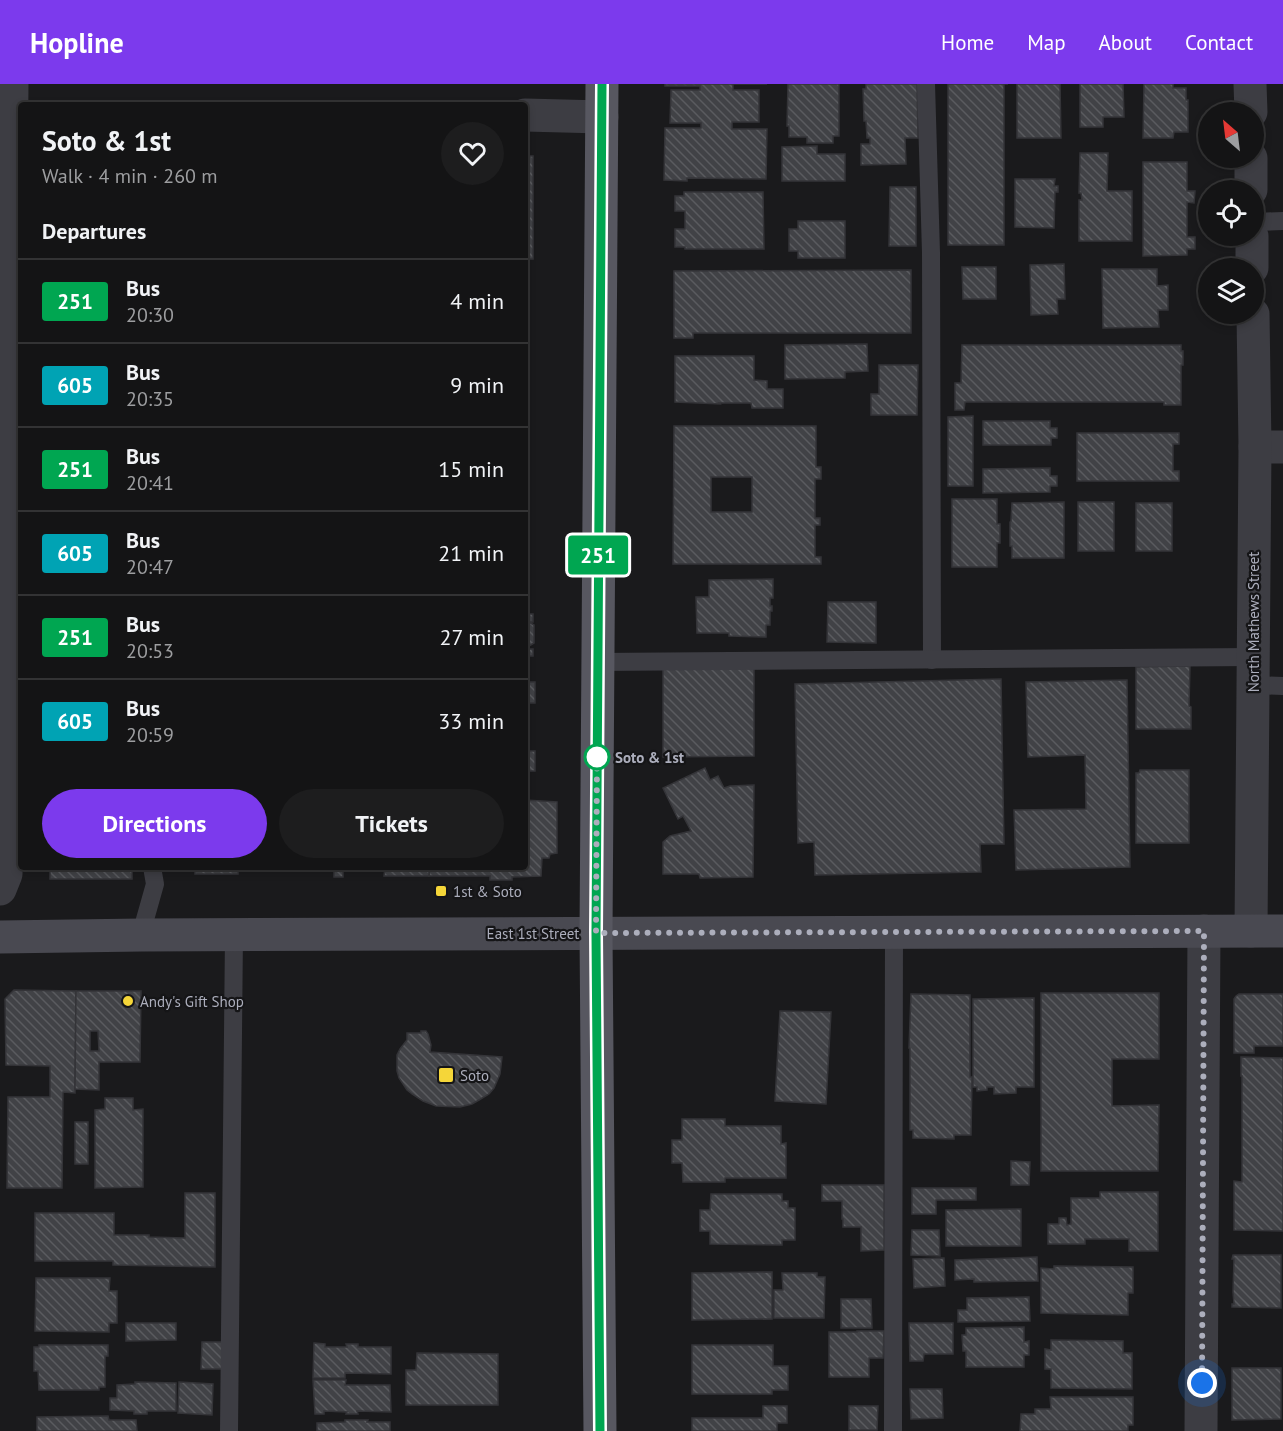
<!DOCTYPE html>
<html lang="en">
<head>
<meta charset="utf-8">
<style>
  :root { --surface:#141415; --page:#1d1d1e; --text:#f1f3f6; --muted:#9d9ea0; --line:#333334; --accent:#7c3aed }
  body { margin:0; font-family:"PT Sans",sans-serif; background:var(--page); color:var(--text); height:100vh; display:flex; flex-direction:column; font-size:22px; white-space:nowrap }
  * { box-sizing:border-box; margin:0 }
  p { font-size:20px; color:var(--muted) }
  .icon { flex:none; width:33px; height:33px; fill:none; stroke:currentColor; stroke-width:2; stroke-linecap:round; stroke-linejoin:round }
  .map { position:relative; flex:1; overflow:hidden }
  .panel { position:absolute; left:18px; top:18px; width:510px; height:768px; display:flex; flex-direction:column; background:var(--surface); border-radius:6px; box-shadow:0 3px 9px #0003,0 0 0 2px var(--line) }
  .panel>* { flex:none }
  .badge { padding:0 12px; border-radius:4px; font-size:21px; line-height:39px }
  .needle { width:39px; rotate:332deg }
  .tools { position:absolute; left:1198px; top:18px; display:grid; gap:12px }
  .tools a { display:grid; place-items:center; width:66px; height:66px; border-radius:50%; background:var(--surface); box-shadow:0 3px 9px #0003,0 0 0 2px var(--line); font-size:30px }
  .you { position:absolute; width:30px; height:30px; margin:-15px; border:4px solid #fff; border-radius:50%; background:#1a73e8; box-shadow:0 0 0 9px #1a73e833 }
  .map>.badge { position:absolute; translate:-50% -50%; box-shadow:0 0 0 3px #fff }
  h2 { padding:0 24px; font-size:22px; line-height:54px }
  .round { display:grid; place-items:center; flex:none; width:63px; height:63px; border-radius:32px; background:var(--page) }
  .headline { display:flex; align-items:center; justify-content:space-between; height:102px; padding:0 24px }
  h1 { font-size:28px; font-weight:700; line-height:45px }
  .button { display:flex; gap:12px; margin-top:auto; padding:12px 24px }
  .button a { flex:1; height:69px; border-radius:36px; background:var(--accent); color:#fff; font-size:24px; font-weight:700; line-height:69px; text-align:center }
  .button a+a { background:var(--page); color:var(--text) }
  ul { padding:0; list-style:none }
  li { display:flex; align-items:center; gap:18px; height:84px; padding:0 24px; border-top:2px solid var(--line) }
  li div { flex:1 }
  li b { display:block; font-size:22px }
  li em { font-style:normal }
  li .badge { min-width:66px; font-weight:700; text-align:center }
  header { display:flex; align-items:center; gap:36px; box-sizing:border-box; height:84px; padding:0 30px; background:var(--accent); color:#fff }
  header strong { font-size:28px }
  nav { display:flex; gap:33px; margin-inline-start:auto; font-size:21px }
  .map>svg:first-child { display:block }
</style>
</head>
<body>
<header>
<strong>Hopline</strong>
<nav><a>Home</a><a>Map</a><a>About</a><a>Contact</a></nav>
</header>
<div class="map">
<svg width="1283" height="1347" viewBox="0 0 1283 1347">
  <defs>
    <pattern id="building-back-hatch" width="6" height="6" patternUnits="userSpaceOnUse" patternTransform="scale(1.5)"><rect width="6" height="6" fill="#414246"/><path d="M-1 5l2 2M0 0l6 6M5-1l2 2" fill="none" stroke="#5a5b5f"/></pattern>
  </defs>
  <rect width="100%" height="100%" fill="#1a1a1c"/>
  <g fill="url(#building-back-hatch)" stroke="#343438" stroke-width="1.5" fill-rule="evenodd">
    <path d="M665,0H767H733V6H759V38H732V45H767L766,95L687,94V97L664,96L665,44H701V39H670L671,6H700V2H665Z"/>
    <path d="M788,0H839V52H833V59H807V53H789V42H787Z"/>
    <path d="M866,0H917L918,54H905L906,80L861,81V60H870V54H867L866,37H864L863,5H866Z"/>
    <path d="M948,0H1008H1004V161H948Z"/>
    <path d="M1017,0H1060L1061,54H1017Z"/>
    <path d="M1080,0H1123L1124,33H1103V43H1080Z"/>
    <path d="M1144,0H1173V4H1186V16H1188V48H1174L1173,54H1143Z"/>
    <path d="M817,62V70H845V97H782V63Z"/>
    <path d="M1080,69H1108L1107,107H1132V157H1079V116H1082L1081,109H1079Z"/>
    <rect x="525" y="72" width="8" height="103"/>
    <path d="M1143,78H1187V107H1195L1194,119L1187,118V153H1195V165H1187V171L1143,172Z"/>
    <path d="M1015,95H1055L1054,102H1058V108H1055L1054,144L1015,143Z"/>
    <path d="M890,103H916V162H889Z"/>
    <path d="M684,108H763L764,165H685V163H675V145H685V127H675V112H684Z"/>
    <path d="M798,137H845V174H798V167H789V145H798Z"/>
    <path d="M1064,180L1065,215H1057L1058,230L1031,231L1030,181Z"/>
    <path d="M962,183H996V215H963Z"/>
    <path d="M1102,185H1157V202L1168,201V226H1158L1159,243L1103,244Z"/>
    <path d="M911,186V249H693V254H674V187Z"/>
    <path d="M867,260L868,287L845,288V294L785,295V261Z"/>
    <path d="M962,261H1181V267H1183V281H1181V321H1164V318H965L964,326H955V299H961Z"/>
    <path d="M675,272H754V296L767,297V305H783V324H752L751,319H719L720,320L675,318Z"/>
    <path d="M879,281H918L917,331H871V310H879Z"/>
    <path d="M973,332V402H948V333Z"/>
    <path d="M983,337H1050V344H1057V354H1051V361H983Z"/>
    <path d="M674,342H816V383H821V395H815V434H820V441H815V473H821V480H673ZM711,393H752V428H711Z"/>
    <path d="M1077,349H1179V360H1173V387H1179V397H1077Z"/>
    <path d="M1050,384V392H1057V402H1050V408L983,409V385Z"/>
    <path d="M952,415H997V440H1000V459H997V483H952Z"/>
    <path d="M1064,418V474H1012V462H1010V438L1011,437L1012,419Z"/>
    <rect x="1078" y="418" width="36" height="49"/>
    <rect x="1136" y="419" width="36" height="48"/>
    <path d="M773,495V514H770V522H772V527H770V541H766V553L729,552V549H697L696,513H709V496Z"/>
    <path d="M828,518H876V559L827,558Z"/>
    <path d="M525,523H529V530H533V538H529L534,541V559L529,562V565H533V572H529V580H525Z"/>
    <path d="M1190,582L1189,622L1191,623V645H1136V583Z"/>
    <path d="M754,584V672L663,673V585Z"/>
    <path d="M1001,595L1004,760H980L981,788L815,791L814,758L798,759L795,600Z"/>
    <path d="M1127,596L1130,783L1016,786L1014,726L1086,725L1085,671L1028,673L1026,598Z"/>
    <rect x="525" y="598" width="10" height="21"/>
    <rect x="525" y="667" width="10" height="20"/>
    <path d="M705,684L710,696L718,692L724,704L730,702L754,701L753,793L700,794L699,790H663V758L670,752L691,747L683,732L678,735L663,704Z"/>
    <path d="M1140,686H1189V759H1136V689H1139Z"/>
    <path d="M525,716L557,718V769L550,770L549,774H542L541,792L512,793V796H490V792H429V783H525Z"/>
    <rect x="50" y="783" width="82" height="12"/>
    <rect x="195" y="783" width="43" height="7"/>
    <path d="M256,783H295V787H255Z"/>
    <rect x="334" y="783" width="9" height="10"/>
    <path d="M385,783H429V792H384Z"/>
    <path d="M14,906L76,907L75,1005V1009L63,1008L62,1104H7L8,1013H50V982L6,981L5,915Z"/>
    <path d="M76,907H141L140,978H99V1006L75,1005ZM90,947H98L99,967H90Z"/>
    <path d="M1041,909H1159V975H1112V1022L1159,1021L1158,1087H1041Z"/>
    <path d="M911,910L970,911V993H972L971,1051H954V1055L913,1054V1046H910V964H909Z"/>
    <path d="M1239,910H1283V962H1254V969H1234V915L1236,912Z"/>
    <path d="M1034,914V1003H1016V1009L994,1010V1003H987V1006L977,1007V1003H973V915Z"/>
    <path d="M780,927L831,928L826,1020L775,1017Z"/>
    <path d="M421,947H426L428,950L431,961L430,968L502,973L500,990L494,1004L489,1010L479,1016L472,1020L460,1023L436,1022L423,1017L412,1010L407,1006L399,994L397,987V971L400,965L407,956V949H421Z"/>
    <path d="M1241,973L1283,974V1147L1234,1146V1097L1242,1098V992H1241Z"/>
    <path d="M105,1014H133V1026L143,1025V1103L95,1104V1026L105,1025Z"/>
    <path d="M682,1035H725V1042H781V1060L786,1059V1094H725V1098H683L682,1079H672V1056H682Z"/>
    <rect x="75" y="1038" width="13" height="42"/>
    <path d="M1011,1077L1030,1078L1029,1101H1011Z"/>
    <path d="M822,1101H884V1166L861,1167V1143H843V1135H842V1117H822Z"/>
    <path d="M912,1104H976V1116H936V1130H912Z"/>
    <path d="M1100,1108H1158V1167H1129V1155H1085V1160H1048V1140H1059V1134H1066L1067,1141L1071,1140V1114H1100Z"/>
    <path d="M185,1109H215V1183L113,1181V1177H35V1129H114V1151H149V1153L185,1154Z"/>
    <path d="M711,1110H782V1117H788V1124H795V1156H782V1161L710,1160V1147H700V1126H710Z"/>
    <path d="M1021,1125V1162H946V1126Z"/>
    <path d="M912,1146H939L940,1172L911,1171Z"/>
    <path d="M1233,1171H1281V1224L1232,1223V1220H1234L1233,1208L1234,1175H1232Z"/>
    <path d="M1037,1173L1038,1197L974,1198V1195L955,1196V1176Z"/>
    <path d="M944,1174L945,1202L914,1204L913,1175Z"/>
    <path d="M1054,1182L1133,1183V1209H1128V1231L1041,1229V1184L1054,1185Z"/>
    <path d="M772,1188V1235L692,1236V1189Z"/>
    <path d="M782,1189H817V1193H825L824,1234H774V1206H783Z"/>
    <path d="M36,1194H110L109,1207H117V1239H109V1248L35,1247Z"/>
    <path d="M1029,1213L1030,1237L958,1238V1226H967V1214Z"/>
    <path d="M841,1215H871L872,1244H841Z"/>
    <path d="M126,1239H176V1256L126,1257Z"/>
    <path d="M909,1239H953V1270H924L923,1277H910Z"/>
    <path d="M1024,1243V1258L1029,1257V1271H1024V1283H966V1267H963L962,1251H966V1244Z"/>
    <path d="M857,1247H884L883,1274H869V1293H829V1248H857Z"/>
    <path d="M1051,1256L1123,1257V1269H1132V1305L1051,1304V1285H1045V1265L1051,1266Z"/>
    <path d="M202,1258H223L222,1285H201Z"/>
    <path d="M314,1259L325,1260V1263H347L346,1260H358V1263H391V1290L345,1289V1294H313Z"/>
    <path d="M39,1261H108V1272H105V1303H99V1306H39L38,1287H34V1263H39Z"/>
    <path d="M692,1261H773V1282H788V1306H772V1310H692Z"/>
    <path d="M417,1269L498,1270V1321H406V1286H416Z"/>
    <path d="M1232,1284H1281V1335L1232,1336Z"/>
    <path d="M313,1296H346L345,1301H390L391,1328L357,1327L358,1330H346L347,1328L324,1327V1330H315Z"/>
    <path d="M135,1298L176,1299V1327H147V1330H134V1327L110,1326V1314H117V1301L135,1300Z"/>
    <path d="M179,1298L213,1300L212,1331L178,1329Z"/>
    <path d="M910,1305H942L943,1334L911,1335Z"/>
    <path d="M1050,1313H1133V1341H1128V1347H1020L1021,1330H1035V1325H1051Z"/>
    <path d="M763,1322H787V1339H777V1347H692V1334H763Z"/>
    <path d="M849,1322H878L877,1346H849Z"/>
    <path d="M108,1332L109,1336H136L137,1347H37V1333Z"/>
    <path d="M345,1336H368L367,1338H390V1347H317V1339L345,1338Z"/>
  </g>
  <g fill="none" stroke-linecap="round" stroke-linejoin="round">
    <g stroke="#3d3d43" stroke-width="18">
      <path d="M926,0L931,169L932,576"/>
      <path d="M1254,138L1283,137"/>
      <path d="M597,578L1253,573"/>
      <path d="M1252,601L1283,602"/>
      <path d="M142,851L144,839L155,800L152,783"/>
      <path d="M229,1347L234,850"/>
      <path d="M893,1347L894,848"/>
    </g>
    <g stroke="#3d3d43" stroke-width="33">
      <path d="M1250,0L1251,28"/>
      <path d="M525,31L602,33"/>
      <path d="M1251,74V106"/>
      <path d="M1252,152V184"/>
      <path d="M1255,363H1283"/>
      <path d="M0,805L6,790L10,630L8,453L12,0"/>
      <path d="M1251,847L1255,363L1253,230"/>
      <path d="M1201,1347L1204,847"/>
    </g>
    <path stroke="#494951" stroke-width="33" d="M0,853L142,851L1283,847"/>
    <path stroke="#575760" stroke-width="33" d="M600,1347L596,849L602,0"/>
  </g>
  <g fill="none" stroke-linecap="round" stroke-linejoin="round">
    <g stroke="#fff" stroke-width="14">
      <path id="line" d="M600,1347L596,849L602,0"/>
    </g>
    <use href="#line" stroke="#00a651" stroke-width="9"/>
    <path stroke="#acaebc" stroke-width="6" stroke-dasharray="0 10.8" d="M597,673V668L596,849L1204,847L1202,1299"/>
  </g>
  <circle fill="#fff" stroke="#00a651" stroke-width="3" cx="597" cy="673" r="12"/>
  <g fill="#f5d639" stroke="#151517" stroke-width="2">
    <rect x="435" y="801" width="12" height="12" rx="3"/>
    <circle cx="128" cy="917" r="6"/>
    <rect x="438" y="983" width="16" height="16" rx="3"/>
  </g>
  <g text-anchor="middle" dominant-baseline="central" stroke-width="4.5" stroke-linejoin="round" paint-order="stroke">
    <g font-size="15" fill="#acaebc" stroke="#151517">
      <text transform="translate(1253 538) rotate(-90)">North Mathews Street</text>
      <text x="533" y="849">East 1st Street</text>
    </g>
    <g font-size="15" font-weight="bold" fill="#acaebc" stroke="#151517" text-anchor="start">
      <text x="615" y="673">Soto &amp; 1st</text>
    </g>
    <g font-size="15" fill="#acaebc" stroke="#151517" text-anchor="start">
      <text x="453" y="807">1st &amp; Soto</text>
      <text x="140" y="917">Andy's Gift Shop</text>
      <text x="460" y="991">Soto</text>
    </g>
  </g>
</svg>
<div class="tools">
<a><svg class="needle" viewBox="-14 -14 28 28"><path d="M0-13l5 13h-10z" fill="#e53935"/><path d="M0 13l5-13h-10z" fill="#9d9ea0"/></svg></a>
<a><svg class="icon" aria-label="locate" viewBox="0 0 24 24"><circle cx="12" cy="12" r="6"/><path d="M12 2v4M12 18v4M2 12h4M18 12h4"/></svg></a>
<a><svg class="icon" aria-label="layers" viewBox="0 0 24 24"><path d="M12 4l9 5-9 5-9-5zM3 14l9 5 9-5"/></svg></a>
</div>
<div class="you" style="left:1202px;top:1299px"></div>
<b class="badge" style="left:598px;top:471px;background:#00a651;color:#fff">251</b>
<section class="panel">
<div class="headline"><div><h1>Soto &amp; 1st</h1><p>Walk · 4 min · 260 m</p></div><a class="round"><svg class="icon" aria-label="heart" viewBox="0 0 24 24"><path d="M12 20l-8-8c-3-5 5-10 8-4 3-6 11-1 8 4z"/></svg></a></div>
<h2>Departures</h2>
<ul>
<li><span class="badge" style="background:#00a651;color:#fff">251</span><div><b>Bus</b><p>20:30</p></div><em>4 min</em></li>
<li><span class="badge" style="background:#00a3b4;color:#fff">605</span><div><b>Bus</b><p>20:35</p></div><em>9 min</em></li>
<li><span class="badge" style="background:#00a651;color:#fff">251</span><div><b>Bus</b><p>20:41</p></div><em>15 min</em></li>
<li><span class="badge" style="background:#00a3b4;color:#fff">605</span><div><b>Bus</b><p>20:47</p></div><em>21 min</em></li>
<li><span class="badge" style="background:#00a651;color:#fff">251</span><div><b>Bus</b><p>20:53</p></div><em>27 min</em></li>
<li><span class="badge" style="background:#00a3b4;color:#fff">605</span><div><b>Bus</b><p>20:59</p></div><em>33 min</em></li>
</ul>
<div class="button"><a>Directions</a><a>Tickets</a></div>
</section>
</div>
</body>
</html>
